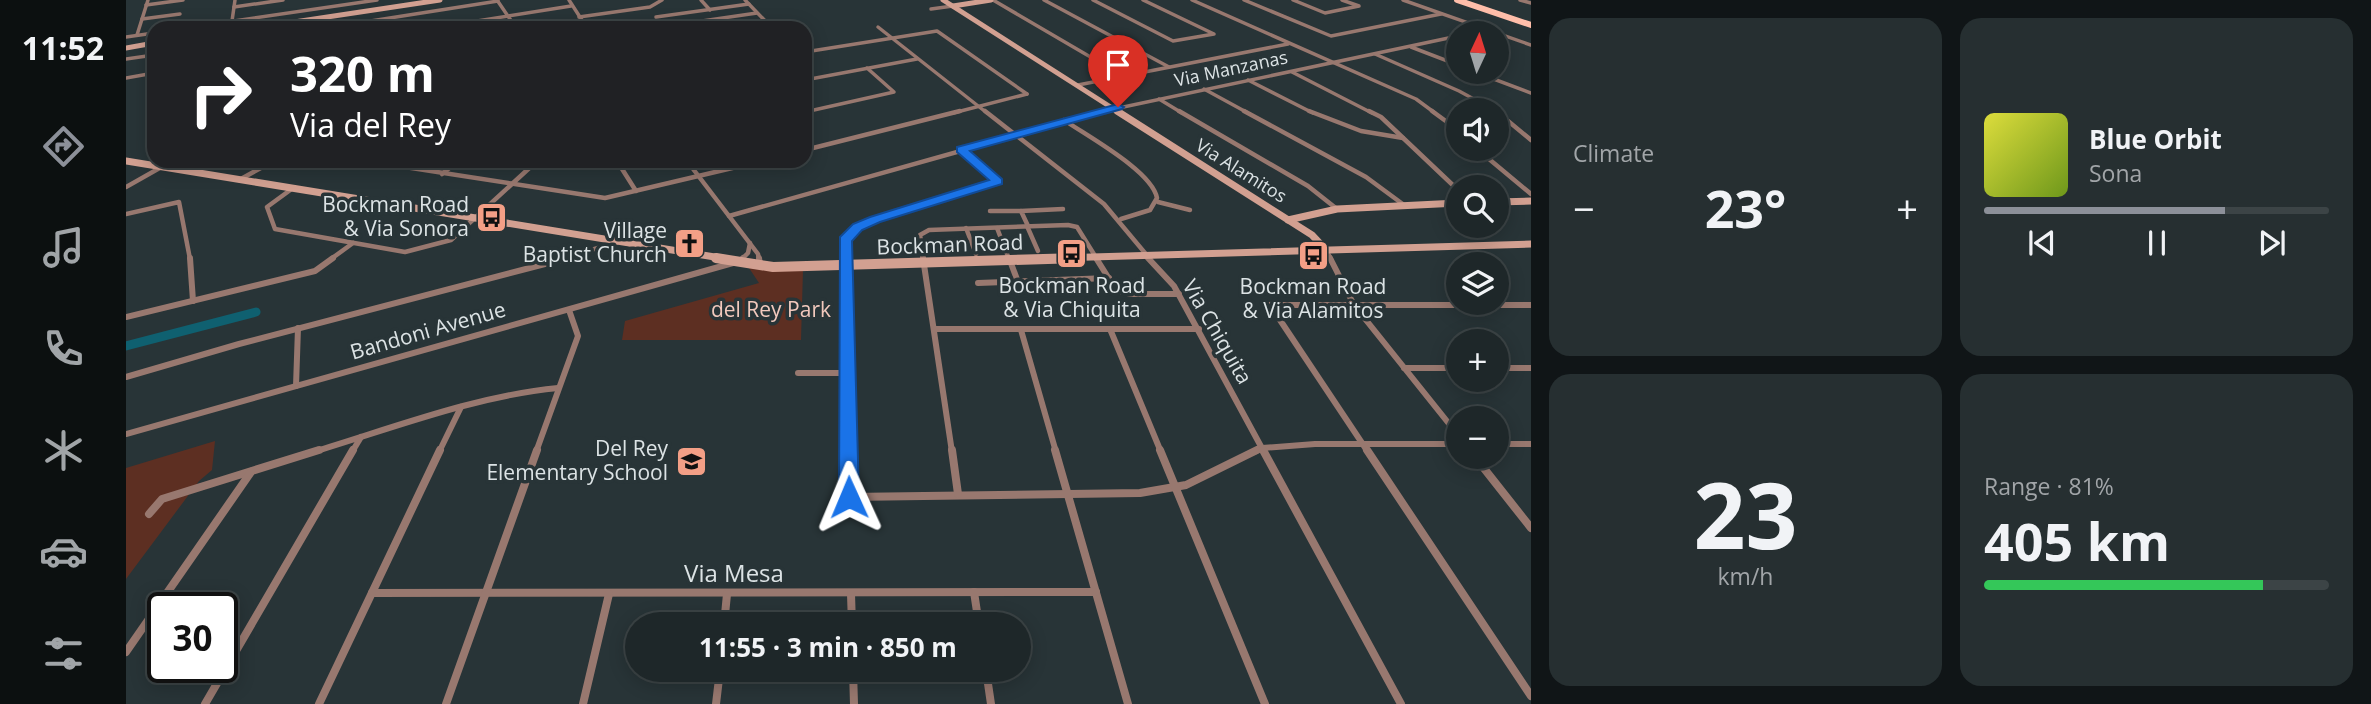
<!DOCTYPE html>
<meta charset="utf-8">
<style>
body{margin:0;font-family:"Open Sans",sans-serif;background:#262f31;color:#f1f3f6;height:100vh;display:flex;flex-direction:column;font-size:26px;white-space:nowrap}
*{box-sizing:border-box;margin:0}
p{font-size:23px;color:#a1a5a8}
.icon{flex:none;width:38px;height:38px;fill:none;stroke:currentColor;stroke-width:2;stroke-linecap:round;stroke-linejoin:round}
.map{position:relative;flex:1;overflow:hidden}
.side{display:flex;flex-direction:column;gap:18px;padding:18px;background:#101517;width:840px}
.side>*{flex:none}
.hud{position:absolute;left:21px;top:21px;width:665px;height:147px;border-radius:21px;box-shadow:0 4px 18px #0003,0 0 0 2px #3c4446;background:#202124;color:#fff;overflow:hidden}
.needle{width:46px;rotate:4deg}
.tools{position:absolute;left:1320px;top:21px;display:grid;gap:14px}
.tools a{display:grid;place-items:center;width:63px;height:63px;border-radius:50%;background:#1e2729;box-shadow:0 4px 18px #0003,0 0 0 2px #3c4446;font-size:35px}
.speed{position:absolute;left:21px;top:592px;display:flex;gap:14px;font-size:35px;font-weight:700;text-align:center}
.speed>*{display:grid;place-content:center;width:91px;height:91px;border-radius:50%;background:#1e2729;box-shadow:0 4px 18px #0003,0 0 0 2px #3c4446;line-height:1}
.speed .limit{border:4px solid #111;border-radius:10px;background:#fff;color:#111}
.pin{position:absolute;display:grid;place-items:center;width:60px;height:60px;color:#fff;margin:-72px -30px;border-radius:50% 50% 50% 0;rotate:-45deg;box-shadow:0 0 7px #0007}
.pin .icon{rotate:45deg}
.me{position:absolute;width:77px;margin:-38px;rotate:359deg;stroke-linejoin:round;filter:drop-shadow(0 0 5px #0008)}
.turn{display:flex;align-items:center;gap:24px;height:147px;padding:0 28px;font-size:32px}
.turn .icon{width:91px;height:91px;stroke-width:2.5}
.turn b{display:block;font-size:49px;line-height:60px}
.big{font-size:52px;font-weight:700;line-height:1.1}
.side .card{flex:1;display:flex;flex-direction:column;justify-content:center;gap:10px;min-width:0;padding:0 24px;border-radius:21px;background:#262f31}
.side .dial{align-items:center;gap:0}
.dial b{font-size:91px;line-height:1}
.song{display:flex;align-items:center;gap:21px}
.cover{width:84px;height:84px;border-radius:10px;background:linear-gradient(135deg,hsl(60 70% 55%),hsl(80 70% 35%))}
.played{height:7px;border-radius:4px;background:linear-gradient(90deg,#8c9099 70%,#3c4446 70%)}
.keys{display:flex;justify-content:space-around;direction:ltr}
.heat{display:flex;justify-content:space-between;align-items:center;font-size:38px;direction:ltr}
.charge{height:10px;border-radius:5px;background:linear-gradient(90deg,#34c759 81%,#3c4446 0)}
.side .tiles{flex:1;display:grid;gap:18px;grid-template-columns:repeat(2,1fr)}
.trip{position:absolute;left:499px;top:612px;width:406px;height:70px;border-radius:35px;background:#1e2729;box-shadow:0 4px 18px #0003,0 0 0 2px #3c4446;font-weight:700;line-height:70px;text-align:center}
main{display:flex;flex:1;min-height:0}
.tab-bar{display:flex;flex-direction:column;width:126px;justify-content:space-around;align-items:center;background:#0c1010;color:#a1a5a8}
.tab-bar .icon{width:49px;height:49px}
.tab-bar .active{color:#8c9099}
.tab-bar b{font-size:32px;color:#f1f3f6}
.map>svg:first-child{display:block}
.green{fill:#5d2f22}
.lines{fill:none;stroke-linecap:round;stroke-linejoin:round}
.canal{stroke:#0f6070;stroke-width:9}
.street-far3{stroke:#98786f;stroke-width:3.5}
.street-far2{stroke:#98786f;stroke-width:4.5}
.street-far1{stroke:#98786f;stroke-width:6}
.street{stroke:#98786f;stroke-width:8}
.secondary-far2{stroke:#d2a091;stroke-width:5}
.secondary-far1{stroke:#d2a091;stroke-width:7}
.secondary{stroke:#d2a091;stroke-width:10}
.primary{stroke:#ffbeaa;stroke-width:6}
.route{fill:#1a73e8;stroke:#114b97;stroke-width:2}
.labels{text-anchor:middle;stroke-width:7;stroke-linejoin:round;paint-order:stroke}
.far-street-label{font-size:18px;fill:#dce3e5;stroke:#283437}
.poi-label{font-size:21px;fill:#dce3e5;stroke:#283437;text-anchor:end}
.street-label{font-size:21px;fill:#dce3e5;stroke:#283437}
.park-label{font-size:21px;fill:#f2c9bd;stroke:#283437}
.near-street-label{font-size:24px;fill:#dce3e5;stroke:#283437}
</style>
<main>
<nav class="tab-bar">
<b>11:52</b>
<svg class="icon active" aria-label="directions" viewBox="0 0 24 24"><path d="M12 3l9 9-9 9-9-9zM9 14v-3h6M13 9l2 2-2 2"/></svg>
<svg class="icon" aria-label="music" viewBox="0 0 24 24"><path d="M9 18V5l10-2v13"/><circle cx="6" cy="18" r="3"/><circle cx="16" cy="16" r="3"/></svg>
<svg class="icon" aria-label="phone" viewBox="0 0 24 24"><path d="M5 4h4l2 5-3 2q2 4 5 5l2-3 5 2v4C11 20 4 13 5 4z"/></svg>
<svg class="icon" aria-label="climate" viewBox="0 0 24 24"><path d="M12 3v18M4 7l16 10M4 17L20 7"/></svg>
<svg class="icon" aria-label="car" viewBox="0 0 24 24"><path d="M5 17H2v-5l4-1 3-4h7l3 4 3 1v5h-3M9 17h6M6 11h13"/><circle cx="7" cy="17" r="2"/><circle cx="17" cy="17" r="2"/></svg>
<svg class="icon" aria-label="filters" viewBox="0 0 24 24"><path d="M4 7h16M4 17h16"/><circle cx="9" cy="7" r="2"/><circle cx="15" cy="17" r="2"/></svg>
</nav>
<div class="map">
<svg width="1405" height="704" viewBox="0 0 1405 704">
<rect width="100%" height="100%" fill="#283437"/>
<!-- green -->
<g class="green">
<path d="M623,268L677,270L675,340H496L499,321L633,283Z"/>
<path d="M89,441L86,470L73,481L0,579V468Z"/>
</g>
<g class="lines">
<!-- canal -->
<path class="canal" d="M0,346L130,312"/>
<!-- street-far3 -->
<g class="street-far3">
<path d="M371,0L388,25"/>
<path d="M443,0L461,28"/>
<path d="M575,0L584,10"/>
<path d="M619,0L646,28"/>
<path d="M867,0L997,76"/>
<path d="M918,0L1043,67"/>
<path d="M967,0L1047,41L1088,34L1017,0"/>
<path d="M1066,0L1290,99L1309,113"/>
<path d="M1118,0L1205,36L1315,14"/>
<path d="M1167,0L1199,13L1233,6L1216,0"/>
<path d="M1277,0L1405,45"/>
<path d="M1394,0L1405,3"/>
<path d="M20,5L57,0"/>
<path d="M108,7L157,0"/>
<path d="M805,9L827,6"/>
<path d="M453,17L524,7L536,0"/>
<path d="M530,17L623,4"/>
<path d="M16,19L54,14"/>
<path d="M752,27L861,113"/>
<path d="M60,28L251,0"/>
<path d="M105,28L109,0"/>
<path d="M200,28L372,1"/>
<path d="M307,28L445,6"/>
<path d="M528,28L631,13"/>
<path d="M1343,33L1358,30"/>
<path d="M11,35L22,0"/>
<path d="M0,37L28,33"/>
<path d="M1285,47L1332,65"/>
<path d="M679,52L811,31L901,94"/>
<path d="M1249,54L1333,91L1368,110"/>
<path d="M0,59L28,55"/>
<path d="M1166,72L1246,113"/>
<path d="M1349,72L1405,93"/>
<path d="M0,78L28,73"/>
<path d="M679,80L791,59"/>
<path d="M1122,80L1187,113"/>
<path d="M952,85L1162,44"/>
<path d="M1078,89L1122,113"/>
<path d="M1033,99L1056,113"/>
<path d="M679,112L768,92L741,68"/>
<path d="M827,113L901,94"/>
<path d="M969,113L1332,36"/>
</g>
<!-- street-far2 -->
<g class="street-far2">
<path d="M859,111L978,204L1024,259"/>
<path d="M1053,111L1182,186L1211,209"/>
<path d="M1118,111L1240,177L1278,205"/>
<path d="M1183,111L1235,131L1277,138"/>
<path d="M1243,111L1255,117L1332,190"/>
<path d="M1306,111L1332,130"/>
<path d="M1370,111L1405,140"/>
<path d="M679,112L684,111"/>
<path d="M938,120C961,136 1026,171 1031,198L1024,210L995,219"/>
<path d="M1351,149L1405,194"/>
<path d="M679,150L834,111"/>
<path d="M240,161L479,198L636,161"/>
<path d="M491,161L510,191"/>
<path d="M561,161L632,254L633,259"/>
<path d="M316,174L332,161"/>
<path d="M113,180L144,163L154,161"/>
<path d="M0,187L46,161"/>
<path d="M167,188L141,207L149,229L279,252L325,240L411,161"/>
<path d="M1032,202L1064,210"/>
<path d="M864,211H895"/>
<path d="M0,214L53,202L64,259"/>
<path d="M603,216L977,111"/>
<path d="M901,226L912,251"/>
<path d="M902,226L895,211L937,209"/>
<path d="M840,228L850,254"/>
<path d="M871,228L883,259"/>
<path d="M1200,250L1205,259"/>
<path d="M205,259L227,243"/>
<path d="M435,259L492,242"/>
<path d="M616,259L622,253L624,243"/>
<path d="M719,259V240L732,227L749,219L872,181L835,150"/>
<path d="M798,259L794,235L803,230L942,225L951,227L971,259"/>
</g>
<!-- street-far1 -->
<g class="street-far1">
<path d="M64,258L67,301"/>
<path d="M633,258L634,265"/>
<path d="M719,258L722,452"/>
<path d="M797,258L826,452"/>
<path d="M883,258L892,282"/>
<path d="M970,258L990,290L1005,294H1053"/>
<path d="M1022,258L1048,286L1138,452"/>
<path d="M1204,258L1228,305L1332,435"/>
<path d="M852,283L983,278"/>
<path d="M1144,305L1242,452"/>
<path d="M1144,305H1405"/>
<path d="M0,317L189,271L207,258"/>
<path d="M808,329H1073"/>
<path d="M984,329L1035,452"/>
<path d="M895,330L930,452"/>
<path d="M1278,368H1332"/>
<path d="M1370,368H1405"/>
<path d="M672,373H720"/>
<path d="M0,377L113,344L442,258"/>
<path d="M170,386L172,328"/>
<path d="M0,434L614,261L617,258"/>
<path d="M1370,444H1405"/>
<path d="M187,452C267,428 349,396 432,388"/>
<path d="M226,452L235,437"/>
<path d="M313,452L335,407"/>
<path d="M410,452L452,336L443,310"/>
<path d="M1128,452L1136,448L1189,444H1332"/>
</g>
<!-- street -->
<g class="street">
<path d="M722,450L723,497L1014,493L1060,485L1131,450"/>
<path d="M826,450L832,494"/>
<path d="M929,450L1002,704"/>
<path d="M1034,450L1139,704"/>
<path d="M1137,450L1275,704"/>
<path d="M1241,450L1405,696"/>
<path d="M1349,457L1405,528"/>
<path d="M23,514L36,499L193,450"/>
<path d="M848,592L853,625"/>
<path d="M246,593L970,592"/>
<path d="M725,594L726,625"/>
<path d="M598,625L601,594"/>
<path d="M0,652L125,472"/>
<path d="M727,670L728,704"/>
<path d="M860,670L865,704"/>
<path d="M79,704L227,450"/>
<path d="M193,704L314,450"/>
<path d="M320,704L411,450"/>
<path d="M457,704L483,594"/>
<path d="M590,704L594,670"/>
</g>
<!-- secondary-far2 -->
<g class="secondary-far2">
<path d="M817,0L994,113"/>
<path d="M827,6L865,0"/>
<path d="M128,28L314,0"/>
<path d="M0,48L28,43"/>
</g>
<!-- secondary-far1 -->
<g class="secondary-far1">
<path d="M991,111L1186,235L1200,250"/>
<path d="M0,161L601,259"/>
<path d="M1370,202L1405,201"/>
<path d="M1162,220L1211,209L1332,203"/>
<path d="M897,259L1405,244"/>
</g>
<!-- secondary -->
<path class="secondary" d="M590,258L647,267L954,258"/>
<!-- primary -->
<path class="primary" d="M1331,0L1405,25"/>
</g>
<!-- route -->
<path class="route" d="M992,104L998,107L996,109L844,151L876,179V184L754,222L736,230L726,241L733,497L730,502L723,505L716,502L713,497L714,237L727,224L744,217L863,180L831,152V147Z"/>
<!-- icons -->
<defs>
<symbol id="bus-square" viewBox="-11 -11 22 22"><rect x="-9" y="-9" width="18" height="18" rx="4" fill="#f39f86" stroke="#283437"/><path d="M-5-6H5V4H4V6H2V4H-2V6H-4V4H-5ZM-3.5-4V0h7V-4ZM-3.5 1.2v1.5H-2V1.2ZM2 1.2v1.5H3.5V1.2Z" fill="#111"/></symbol>
<symbol id="church-square" viewBox="-11 -11 22 22"><rect x="-9" y="-9" width="18" height="18" rx="4" fill="#f39f86" stroke="#283437"/><path d="M-1.2-6h2.4v3.5h3.3v2.4h-3.3V6h-2.4V-.1h-3.3v-2.4h3.3Z" fill="#111"/></symbol>
<symbol id="school-square" viewBox="-11 -11 22 22"><rect x="-9" y="-9" width="18" height="18" rx="4" fill="#f39f86" stroke="#283437"/><path d="M0-5L7-2L0 1L-7-2ZM-4 1L0 2.5L4 1V4Q0 6-4 4Z" fill="#111"/></symbol>
</defs>
<g fill-rule="evenodd">
<use href="#bus-square" x="348" y="200" width="35" height="35"/>
<use href="#church-square" x="546" y="226" width="35" height="35"/>
<use href="#bus-square" x="928" y="236" width="35" height="35"/>
<use href="#bus-square" x="1170" y="238" width="35" height="35"/>
<use href="#school-square" x="548" y="444" width="35" height="35"/>
</g>
<g class="labels">
<!-- far-street labels -->
<g class="far-street-label">
<text transform="translate(1105 69) rotate(-12)" y="6">Via Manzanas</text>
<text transform="translate(1115 171) rotate(32)" y="6">Via Alamitos</text>
</g>
<!-- poi labels -->
<g class="poi-label">
<text x="343" y="212">Bockman Road<tspan x="343" dy="24">&amp; Via Sonora</tspan></text>
<text x="541" y="238">Village<tspan x="541" dy="24">Baptist Church</tspan></text>
<text x="946" y="293" text-anchor="middle">Bockman Road<tspan x="946" dy="24">&amp; Via Chiquita</tspan></text>
<text x="1187" y="294" text-anchor="middle">Bockman Road<tspan x="1187" dy="24">&amp; Via Alamitos</tspan></text>
<text x="542" y="456">Del Rey<tspan x="542" dy="24">Elementary School</tspan></text>
</g>
<!-- street labels -->
<g class="street-label">
<text transform="translate(824 245) rotate(-2)" y="7">Bockman Road</text>
<text transform="translate(302 331) rotate(-16)" y="7">Bandoni Avenue</text>
<text transform="translate(1091 332) rotate(60)" y="7">Via Chiquita</text>
</g>
<!-- park labels -->
<g class="park-label">
<text x="645" y="317">del Rey Park</text>
</g>
<!-- near-street labels -->
<g class="near-street-label">
<text x="608" y="582">Via Mesa</text>
</g>
</g>
</svg>
<div class="tools">
<a><svg class="needle" viewBox="-14 -14 28 28"><path d="M0-13l5 13h-10z" fill="#e53935"/><path d="M0 13l5-13h-10z" fill="#a1a5a8"/></svg></a>
<a><svg class="icon" aria-label="sound" viewBox="0 0 24 24"><path d="M4 9h4l5-4v14l-5-4H4zM17 9q2 3 0 6"/></svg></a>
<a><svg class="icon" aria-label="search" viewBox="0 0 24 24"><circle cx="10" cy="10" r="6"/><path d="M15 15l6 6"/></svg></a>
<a><svg class="icon" aria-label="layers" viewBox="0 0 24 24"><path d="M12 4l9 5-9 5-9-5zM3 14l9 5 9-5"/></svg></a>
<a>+</a>
<a>−</a>
</div>
<div class="speed"><div class="limit">30</div></div>
<div class="pin" style="left:992px;top:107px;background:#d93025"><svg class="icon" aria-label="arrive" viewBox="0 0 24 24"><path d="M6 21V4h12l-3 4 3 4H6"/></svg></div>
<svg class="me" style="left:723px;top:497px" viewBox="-20 -20 40 40"><path d="M0-17L14 15 0 8-14 15z" fill="#1a73e8" stroke="#fff" stroke-width="4"/></svg>
<div class="trip">11:55 · 3 min · 850 m</div>
<div class="hud">
<div class="turn"><svg class="icon" aria-label="right" viewBox="0 0 24 24"><path d="M7 20v-9h11M14 6l5 5-5 5"/></svg><div><b>320 m</b>Via del Rey</div></div>
</div>
</div>
<section class="side">
<div class="tiles">
<div class="card"><p>Climate</p>
<div class="heat"><a>−</a><b class="big">23°</b><a>+</a></div>
</div>
<div class="card">
<div class="song"><i class="cover"></i><div><b>Blue Orbit</b><p>Sona</p></div></div>
<div class="played"></div>
<div class="keys"><svg class="icon" aria-label="previous" viewBox="0 0 24 24"><path d="M18 5L8 12l10 7zM5 5v14"/></svg><svg class="icon" aria-label="pause" viewBox="0 0 24 24"><path d="M8 5v14M16 5v14"/></svg><svg class="icon" aria-label="next" viewBox="0 0 24 24"><path d="M6 5l10 7-10 7zM19 5v14"/></svg></div>
</div>
<div class="card dial"><b>23</b><p>km/h</p></div>
<div class="card"><p>Range · 81%</p><b class="big">405 km</b><div class="charge"></div></div>
</div>
</section>
</main>
